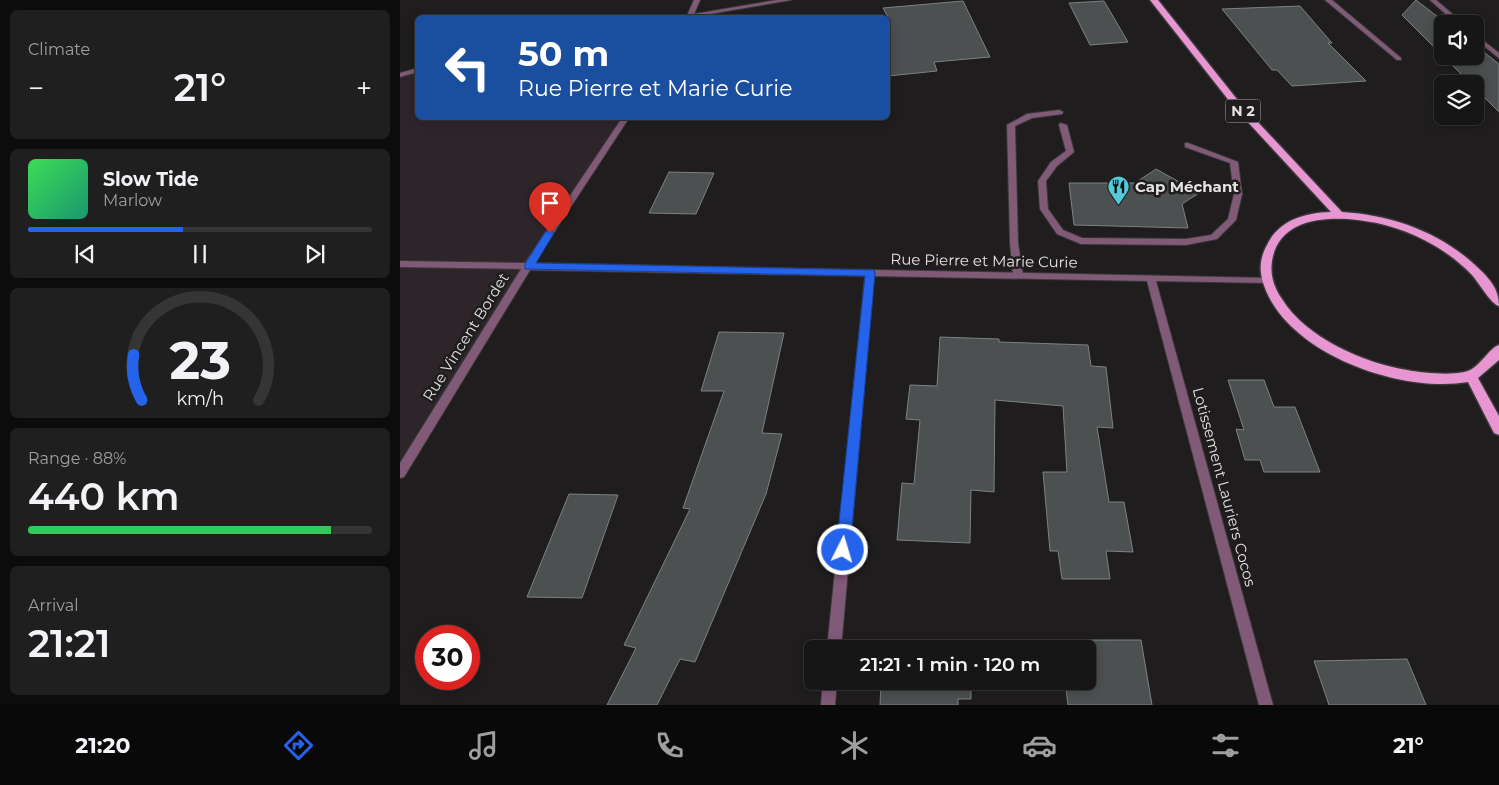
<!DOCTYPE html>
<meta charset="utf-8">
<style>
body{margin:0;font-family:Montserrat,sans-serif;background:#201f1f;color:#f1f3f6;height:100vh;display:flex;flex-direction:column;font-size:19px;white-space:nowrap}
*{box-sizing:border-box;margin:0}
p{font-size:16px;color:#9e9fa1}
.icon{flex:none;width:28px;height:28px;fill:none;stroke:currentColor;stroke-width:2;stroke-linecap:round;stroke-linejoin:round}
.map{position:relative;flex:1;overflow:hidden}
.drawer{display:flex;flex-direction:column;gap:10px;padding:10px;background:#0d0c0c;width:400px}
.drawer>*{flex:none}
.banner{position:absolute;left:15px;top:15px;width:475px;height:105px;border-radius:8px;box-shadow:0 2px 12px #0003,0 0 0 1px #363535;background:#1a4fa0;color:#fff;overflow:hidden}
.tools{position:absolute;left:1034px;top:15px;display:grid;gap:10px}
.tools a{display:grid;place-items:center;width:50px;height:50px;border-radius:8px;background:#171616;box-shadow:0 2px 12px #0003,0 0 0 1px #363535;font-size:25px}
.speed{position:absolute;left:15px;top:625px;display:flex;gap:10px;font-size:25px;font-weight:700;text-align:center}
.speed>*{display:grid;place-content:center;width:65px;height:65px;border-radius:50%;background:#171616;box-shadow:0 2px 12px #0003,0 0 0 1px #363535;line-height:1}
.speed .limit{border:8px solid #d22;background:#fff;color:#111}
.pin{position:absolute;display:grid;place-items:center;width:42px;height:42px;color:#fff;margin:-51px -21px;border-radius:50% 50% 50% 0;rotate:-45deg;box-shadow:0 0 5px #0007}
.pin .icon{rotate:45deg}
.me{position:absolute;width:55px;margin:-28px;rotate:5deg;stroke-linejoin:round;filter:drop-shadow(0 0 4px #0008)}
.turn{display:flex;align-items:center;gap:18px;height:105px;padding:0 20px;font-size:22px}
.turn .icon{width:65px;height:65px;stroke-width:2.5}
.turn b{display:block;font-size:35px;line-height:42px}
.big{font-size:38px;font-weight:600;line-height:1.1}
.drawer .widget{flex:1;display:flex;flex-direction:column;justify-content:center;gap:8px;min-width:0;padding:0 18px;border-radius:8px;background:#201f1f}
.drawer .dial{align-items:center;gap:0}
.dial svg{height:130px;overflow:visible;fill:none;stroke:#363535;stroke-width:7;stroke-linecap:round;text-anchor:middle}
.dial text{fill:#f1f3f6;stroke:none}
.song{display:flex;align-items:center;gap:15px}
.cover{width:60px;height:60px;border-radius:8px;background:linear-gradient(135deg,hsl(130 70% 55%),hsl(160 70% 35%))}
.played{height:5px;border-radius:2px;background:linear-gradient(90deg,#2563eb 45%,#363535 45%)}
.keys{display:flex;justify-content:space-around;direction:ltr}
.heat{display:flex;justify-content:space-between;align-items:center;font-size:28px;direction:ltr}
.charge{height:8px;border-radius:4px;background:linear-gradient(90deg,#34c759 88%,#363535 0)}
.trip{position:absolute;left:404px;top:640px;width:292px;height:50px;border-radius:8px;background:#171616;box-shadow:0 2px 12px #0003,0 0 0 1px #363535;font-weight:600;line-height:50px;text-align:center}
.tabs{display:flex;height:80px;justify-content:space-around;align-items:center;background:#090909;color:#9e9fa1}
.tabs .icon{width:35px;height:35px}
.tabs .current{color:#2563eb}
.tabs b{font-size:22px;color:#f1f3f6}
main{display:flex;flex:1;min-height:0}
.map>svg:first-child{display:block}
.built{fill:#2d252a}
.building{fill:#4c5051;stroke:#7c8182}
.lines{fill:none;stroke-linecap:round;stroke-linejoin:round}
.lane-casing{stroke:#3b393a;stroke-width:2}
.street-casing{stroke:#3b393a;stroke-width:2}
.primary-casing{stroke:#3b393a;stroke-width:3}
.lane{fill:#815a77;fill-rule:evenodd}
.street{fill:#815a77;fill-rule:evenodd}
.primary{fill:#e796d2;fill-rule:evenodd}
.route{fill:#2563eb;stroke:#184099}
.labels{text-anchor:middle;stroke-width:5;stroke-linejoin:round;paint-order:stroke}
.shield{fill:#1f1d1e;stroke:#a9a7a8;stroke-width:1}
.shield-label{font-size:14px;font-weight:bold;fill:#e4e2e3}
.poi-label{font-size:15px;font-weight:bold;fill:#e4e2e3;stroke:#1f1d1e;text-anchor:start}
.street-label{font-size:15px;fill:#e4e2e3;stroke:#1f1d1e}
</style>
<main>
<section class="drawer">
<div class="widget"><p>Climate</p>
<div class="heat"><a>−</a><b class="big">21°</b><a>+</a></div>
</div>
<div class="widget">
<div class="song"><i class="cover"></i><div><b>Slow Tide</b><p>Marlow</p></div></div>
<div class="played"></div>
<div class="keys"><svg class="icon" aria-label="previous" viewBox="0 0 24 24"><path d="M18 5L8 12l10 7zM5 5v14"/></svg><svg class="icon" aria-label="pause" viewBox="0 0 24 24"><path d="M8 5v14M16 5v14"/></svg><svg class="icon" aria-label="next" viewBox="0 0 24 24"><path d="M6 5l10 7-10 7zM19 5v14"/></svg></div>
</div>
<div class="widget dial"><svg viewBox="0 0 100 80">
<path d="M14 69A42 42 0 1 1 86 69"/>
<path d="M14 69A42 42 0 0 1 9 41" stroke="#2563eb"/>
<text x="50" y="56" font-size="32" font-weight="700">23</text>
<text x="50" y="72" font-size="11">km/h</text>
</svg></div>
<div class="widget"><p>Range · 88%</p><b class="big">440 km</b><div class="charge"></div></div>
<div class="widget"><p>Arrival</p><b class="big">21:21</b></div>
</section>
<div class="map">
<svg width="1099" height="705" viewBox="0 0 1099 705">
<rect width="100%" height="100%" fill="#1f1d1e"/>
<!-- built -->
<path class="built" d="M17,69L18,118H227L0,480V72Z"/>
<!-- building -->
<g class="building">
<path d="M1016,0L1047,24H1042V55L1002,15Z"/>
<path d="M563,1L590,57L534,62L537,71L488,76V17L483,8Z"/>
<path d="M704,1L728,42L690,45L669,3Z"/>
<path d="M900,6L932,43H928L966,81L892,86L877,70H872L822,9Z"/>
<path d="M1075,45L1099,64V112L1075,88V84H1071L1043,56H1075Z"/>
<path d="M756,169L799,193L782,204L788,228L674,225L669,183H735Z"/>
<path d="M269,172L314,173L296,214L249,213Z"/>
<path d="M319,332L384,333L362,433L382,434L366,494L295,662L280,659L257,705H207L236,648L224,645L290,509L283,508L324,391H301Z"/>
<path d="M540,337L599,339V342L688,345L691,366L706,367L713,428L697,427L709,502H724L733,552L706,551L710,579H662L658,551H650L643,472H667L663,406L595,400L594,492L571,490L570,543L497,540L502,483L514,484L520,420L506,419L510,385L537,386Z"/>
<path d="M828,380H864L874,407H895L920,472H864L860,460H845L836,429L844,430Z"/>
<path d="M169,494L218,495L182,598L127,597Z"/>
<path d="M661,640H741L752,705H668L665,681H688V649H662Z"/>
<rect x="483" y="642" width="87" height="7"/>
<path d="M1007,659L1026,705H929L914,661Z"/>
<path d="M481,681H571V699H558V705H480Z"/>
</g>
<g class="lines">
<defs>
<g id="lane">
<path d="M925,0H932L1001,58V60H997Z"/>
<path d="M1030,0H1036L1064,24H1057Z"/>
<path d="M290,14L293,16L292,17L279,18Z"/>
<path d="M1075,34L1099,53V58L1075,39Z"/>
<path d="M18,68V72L0,77V73Z"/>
<path d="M659,110L663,112L662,114L632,118L615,126L618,243L623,275L618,278L613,275L610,243L607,125L627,114Z"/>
<path d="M660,123L667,125L674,152L657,166L646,181L648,209L663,230L682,238L786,239L811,235L828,219L834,194L830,163L785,147V143H788L838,162L842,194L836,220L817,239L786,245L681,244L657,234L640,209L638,181L651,162L666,151L659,125Z"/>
</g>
<g id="street">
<path d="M294,0H300L294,14L377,0H391L286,18Z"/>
<path d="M222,118H229L134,263L870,278L872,280L870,282L867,283L756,281L873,705H859L747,281L474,276L441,649H427L465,276L130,270L4,477L0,478V463L121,269L0,267V261L125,263Z"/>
<path d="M423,681H437L435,705H421Z"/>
</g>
<path id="primary" d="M750,0H758L840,103L942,212C992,215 1039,232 1075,265C1089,278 1099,288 1099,306C1091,304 1079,283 1072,275C1047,249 1013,231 977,223C942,216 884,212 873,256C869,272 873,286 882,299C906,338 964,363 1007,370C1022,373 1053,376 1068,371C1081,366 1089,348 1099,345V360L1078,378L1099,416V435L1094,433L1068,382C1003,393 898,357 868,295C860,278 857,263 867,245C879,220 904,213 931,212L834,107Z"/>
</defs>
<!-- lane casing -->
<use href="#lane" class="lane-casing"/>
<!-- street casing -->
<use href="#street" class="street-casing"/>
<!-- primary casing -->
<use href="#primary" class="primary-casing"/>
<!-- lane -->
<use href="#lane" class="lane"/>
<!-- street -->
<use href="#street" class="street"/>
<!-- primary -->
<use href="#primary" class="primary"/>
</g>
<!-- route -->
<path class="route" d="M150,230L154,233L136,263L474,270L475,273L450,550L448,555L443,557L438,555L436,550L465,276L125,269V264L146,231Z"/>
<!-- icons -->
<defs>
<symbol id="restaurant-pin" viewBox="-11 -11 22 30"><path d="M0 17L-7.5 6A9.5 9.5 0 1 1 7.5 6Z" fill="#52cbd8" stroke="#1f1d1e"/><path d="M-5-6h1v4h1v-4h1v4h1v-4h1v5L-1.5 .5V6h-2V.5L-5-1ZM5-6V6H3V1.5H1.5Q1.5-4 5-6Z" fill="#111"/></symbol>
</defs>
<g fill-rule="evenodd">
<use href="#restaurant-pin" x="706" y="174" width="25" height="34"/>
</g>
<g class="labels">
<!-- shield labels -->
<rect class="shield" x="825.5" y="99.5" width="35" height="23" rx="4"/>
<g class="shield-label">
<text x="843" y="116">N 2</text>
</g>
<!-- poi labels -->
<g class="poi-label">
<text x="735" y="192">Cap Méchant</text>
</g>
<!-- street labels -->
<g class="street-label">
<text transform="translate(584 261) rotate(1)" y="5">Rue Pierre et Marie Curie</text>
<text transform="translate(66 337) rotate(-58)" y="5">Rue Vincent Bordet</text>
<text transform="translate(824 487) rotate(75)" y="5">Lotissement Lauriers Cocos</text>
</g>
</g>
</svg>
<div class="tools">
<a><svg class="icon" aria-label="sound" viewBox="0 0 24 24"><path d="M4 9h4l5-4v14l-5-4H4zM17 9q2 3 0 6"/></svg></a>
<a><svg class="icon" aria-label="layers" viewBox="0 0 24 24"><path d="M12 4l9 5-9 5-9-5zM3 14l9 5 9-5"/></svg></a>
</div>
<div class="speed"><div class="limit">30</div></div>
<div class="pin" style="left:150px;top:233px;background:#d93025"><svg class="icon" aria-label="arrive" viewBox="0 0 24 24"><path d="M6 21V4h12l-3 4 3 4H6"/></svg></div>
<svg class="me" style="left:443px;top:550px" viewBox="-20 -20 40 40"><circle r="17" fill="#2563eb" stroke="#fff" stroke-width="3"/><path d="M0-11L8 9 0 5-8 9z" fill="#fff"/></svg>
<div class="trip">21:21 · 1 min · 120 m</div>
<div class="banner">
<div class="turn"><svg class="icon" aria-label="left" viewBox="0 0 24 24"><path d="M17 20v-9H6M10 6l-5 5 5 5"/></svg><div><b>50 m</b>Rue Pierre et Marie Curie</div></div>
</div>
</div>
</main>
<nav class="tabs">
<b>21:20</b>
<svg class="icon current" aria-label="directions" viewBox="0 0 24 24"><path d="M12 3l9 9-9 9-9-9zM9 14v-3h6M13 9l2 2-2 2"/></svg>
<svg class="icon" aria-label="music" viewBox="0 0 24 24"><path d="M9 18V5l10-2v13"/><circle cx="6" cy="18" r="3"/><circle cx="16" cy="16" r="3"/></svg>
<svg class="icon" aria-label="phone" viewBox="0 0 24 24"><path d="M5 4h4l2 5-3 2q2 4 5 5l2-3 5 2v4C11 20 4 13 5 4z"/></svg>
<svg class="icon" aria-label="climate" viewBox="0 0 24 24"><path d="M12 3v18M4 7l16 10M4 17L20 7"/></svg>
<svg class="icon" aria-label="car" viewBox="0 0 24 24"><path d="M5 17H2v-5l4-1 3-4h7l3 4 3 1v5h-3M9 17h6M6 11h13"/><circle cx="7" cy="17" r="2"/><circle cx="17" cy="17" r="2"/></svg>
<svg class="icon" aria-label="filters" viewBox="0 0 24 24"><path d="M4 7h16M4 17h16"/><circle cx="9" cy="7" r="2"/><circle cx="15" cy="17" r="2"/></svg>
<b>21°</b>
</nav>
